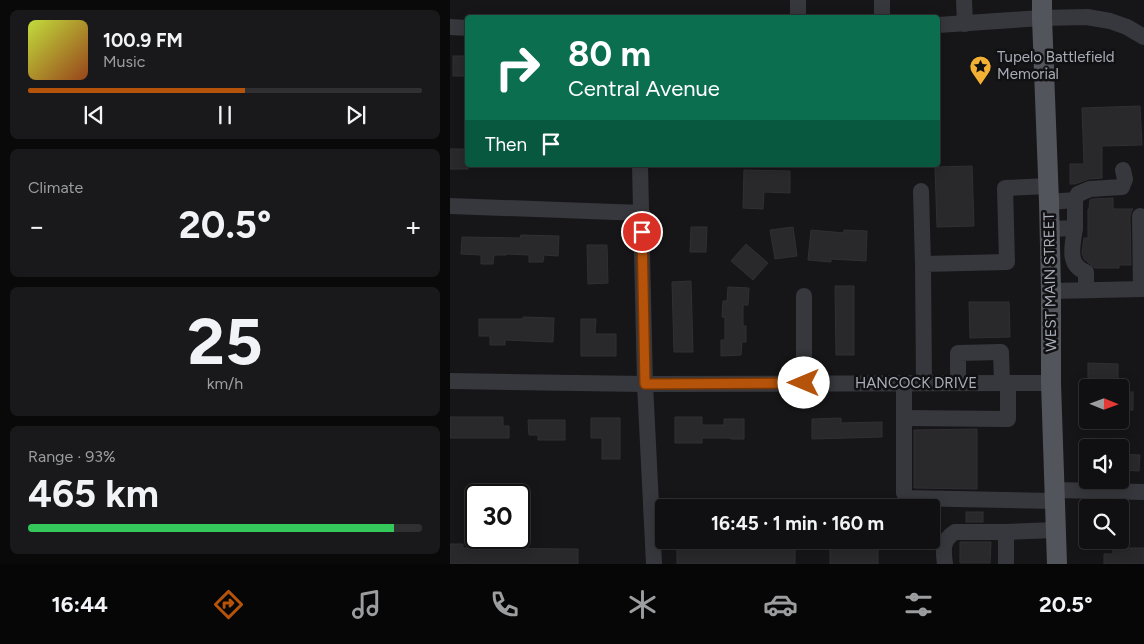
<!DOCTYPE html>
<meta charset="utf-8">
<style>
body{margin:0;font-family:Figtree,sans-serif;background:#19191b;color:#f1f3f6;height:100vh;display:flex;flex-direction:column;font-size:19px;white-space:nowrap}
*{box-sizing:border-box;margin:0}
p{font-size:16px;color:#9c9d9f}
.icon{flex:none;width:28px;height:28px;fill:none;stroke:currentColor;stroke-width:2;stroke-linecap:round;stroke-linejoin:round}
.map{position:relative;flex:1;overflow:hidden}
.side{display:flex;flex-direction:column;gap:10px;padding:10px;background:#09090a;width:450px}
.side>*{flex:none}
.guide{position:absolute;left:15px;top:15px;width:475px;height:152px;border-radius:5px;box-shadow:0 2px 12px #0003,0 0 0 1px #303032;background:#0b6e4f;color:#fff;overflow:hidden}
.needle{width:32px;rotate:91deg}
.controls{position:absolute;left:629px;top:379px;display:grid;gap:10px}
.controls a{display:grid;place-items:center;width:50px;height:50px;border-radius:5px;background:#101012;box-shadow:0 2px 12px #0003,0 0 0 1px #303032;font-size:25px}
.speed{position:absolute;left:15px;top:484px;display:flex;gap:10px;font-size:25px;font-weight:700;text-align:center}
.speed>*{display:grid;place-content:center;width:65px;height:65px;border-radius:50%;background:#101012;box-shadow:0 2px 12px #0003,0 0 0 1px #303032;line-height:1}
.speed .limit{border:2px solid #111;border-radius:8px;background:#fff;color:#111}
.pin{position:absolute;display:grid;place-items:center;width:42px;height:42px;color:#fff;margin:-21px;border:2px solid #fff;border-radius:50%;box-shadow:0 1px 5px #0007}
.me{position:absolute;width:55px;margin:-28px;rotate:270deg;stroke-linejoin:round;filter:drop-shadow(0 0 4px #0008)}
.turn{display:flex;align-items:center;gap:18px;height:105px;padding:0 20px;font-size:22px}
.turn .icon{width:65px;height:65px;stroke-width:2.5}
.turn b{display:block;font-size:35px;line-height:42px}
.then{display:flex;align-items:center;height:48px;padding:0 20px;background:#0003;gap:10px;font-size:19px}
.big{font-size:38px;font-weight:700;line-height:1.1}
.side .tile{flex:1;display:flex;flex-direction:column;justify-content:center;gap:8px;min-width:0;padding:0 18px;border-radius:8px;background:#19191b}
.side .dial{align-items:center;gap:0}
.dial b{font-size:65px;line-height:1}
.song{display:flex;align-items:center;gap:15px}
.cover{width:60px;height:60px;border-radius:8px;background:linear-gradient(135deg,hsl(70 70% 55%),hsl(20 70% 35%))}
.played{height:5px;border-radius:2px;background:linear-gradient(90deg,#b45309 55%,#303032 55%)}
.keys{display:flex;justify-content:space-around;direction:ltr}
.heat{display:flex;justify-content:space-between;align-items:center;font-size:28px;direction:ltr}
.charge{height:8px;border-radius:4px;background:linear-gradient(90deg,#34c759 93%,#303032 0)}
.trip{position:absolute;left:205px;top:499px;width:285px;height:50px;border-radius:5px;background:#101012;box-shadow:0 2px 12px #0003,0 0 0 1px #303032;font-weight:700;line-height:50px;text-align:center}
.dock{display:flex;height:80px;justify-content:space-around;align-items:center;background:#060607;color:#9c9d9f}
.dock .icon{width:35px;height:35px}
.dock .selected{color:#b45309}
.dock b{font-size:22px;color:#f1f3f6}
main{display:flex;flex:1;min-height:0}
.map>svg:first-child{display:block}
.building{fill:#29292c;stroke:#303034}
.lines{fill:none;stroke-linecap:round;stroke-linejoin:round}
.minor{stroke:#37383d;stroke-width:16}
.major{stroke:#53555c;stroke-width:20}
.route-casing{stroke:#753606;stroke-width:12}
.route{stroke:#b45309;stroke-width:9}
.labels{text-anchor:middle;stroke-width:5;stroke-linejoin:round;paint-order:stroke}
.poi-label{font-size:15px;fill:#a8adb8;stroke:#111113;text-anchor:start}
.street-label{font-size:15px;fill:#a8adb8;stroke:#111113}
</style>
<main>
<section class="side">
<div class="tile">
<div class="song"><i class="cover"></i><div><b>100.9 FM</b><p>Music</p></div></div>
<div class="played"></div>
<div class="keys"><svg class="icon" aria-label="previous" viewBox="0 0 24 24"><path d="M18 5L8 12l10 7zM5 5v14"/></svg><svg class="icon" aria-label="pause" viewBox="0 0 24 24"><path d="M8 5v14M16 5v14"/></svg><svg class="icon" aria-label="next" viewBox="0 0 24 24"><path d="M6 5l10 7-10 7zM19 5v14"/></svg></div>
</div>
<div class="tile"><p>Climate</p>
<div class="heat"><a>−</a><b class="big">20.5°</b><a>+</a></div>
</div>
<div class="tile dial"><b>25</b><p>km/h</p></div>
<div class="tile"><p>Range · 93%</p><b class="big">465 km</b><div class="charge"></div></div>
</section>
<div class="map">
<svg width="694" height="564" viewBox="0 0 694 564">
<rect width="100%" height="100%" fill="#161618"/>
<!-- building -->
<g class="building">
<rect x="3" y="56" width="15" height="20"/>
<path d="M690,106L692,145L652,146V178L639,179L625,184H620V164H634L632,108Z"/>
<rect x="0" y="149" width="18" height="20"/>
<path d="M522,166L524,226L487,227L485,167Z"/>
<path d="M294,170L340,171V193L314,192L313,209L293,208Z"/>
<path d="M663,198V209H683L681,212L680,216L681,265H669V268H645L634,259L632,253L634,238H638V209H639L640,200L642,199Z"/>
<path d="M241,227H257L256,252H240Z"/>
<path d="M343,227L347,256L325,259L320,230Z"/>
<path d="M361,230L394,233V230L417,231L416,261L381,259V262L358,260Z"/>
<path d="M71,235L109,236L108,256L94,255L93,262H79V255L56,254V255H44L43,264H31V255L11,254L12,237L70,238Z"/>
<path d="M296,244L318,263L303,280L281,261Z"/>
<path d="M137,245H157L158,283L138,284Z"/>
<path d="M241,281L243,352H224L222,282Z"/>
<path d="M385,286H404V355H386Z"/>
<path d="M278,287L299,288L298,305H293V326H296V342H292L291,355L271,356V340H275V317H272L273,301H277Z"/>
<path d="M519,302H559L560,337L520,338Z"/>
<path d="M73,317L104,318L103,342L55,340V345H40V336H29V319H73Z"/>
<path d="M131,319H146L145,334H166V356H131Z"/>
<path d="M638,363L668,364V385L638,384Z"/>
<rect x="670" y="392" width="13" height="18"/>
<path d="M0,417H53V426H59V438H0Z"/>
<path d="M225,417H252V425H274V419H294V439H281V438H252V443H225Z"/>
<path d="M141,418H170V459H152V438H141Z"/>
<path d="M391,418V423L432,422V437L362,439V419Z"/>
<path d="M78,420H115V440H88V435H79Z"/>
<path d="M527,429V489L464,488V430Z"/>
<path d="M670,454L690,455L689,471L670,470Z"/>
<rect x="516" y="512" width="17" height="10"/>
<path d="M510,542H541L540,563H510Z"/>
<path d="M0,544H13V548L128,549V564H0Z"/>
<rect x="380" y="545" width="48" height="19"/>
<path d="M227,546H283V549H345V564H227Z"/>
<path d="M663,548H694V564H654V554H663Z"/>
</g>
<g class="lines">
<!-- minor -->
<g class="minor">
<path d="M348,0V18"/>
<path d="M432,0V18"/>
<path d="M514,0L515,24"/>
<path d="M488,25L592,18L637,17L660,21L677,27L694,37"/>
<path d="M0,27L18,28"/>
<path d="M190,165L195,384L204,564"/>
<path d="M471,191L473,264"/>
<path d="M599,202L625,200L628,194L640,189L672,187L675,179L673,170"/>
<path d="M0,206L192,213"/>
<path d="M690,216L691,289"/>
<path d="M625,228C623,244 616,265 636,272V290"/>
<path d="M600,229L625,228V200"/>
<path d="M601,291L694,289"/>
<path d="M0,381L195,384L601,383"/>
<path d="M354,383V296"/>
<path d="M454,383V493L457,498L605,501"/>
<path d="M474,383L473,264L557,262L555,188L599,186"/>
<path d="M508,383V353L551,352L552,383"/>
<path d="M454,418L558,419V383"/>
<path d="M605,490L694,492"/>
<path d="M495,564C493,550 492,540 505,532H556"/>
<path d="M556,564V532L606,530"/>
</g>
<!-- major -->
<path class="major" d="M592,0V18L599,202L601,291V383L607,564"/>
</g>
<g class="lines">
<defs>
<path id="route" d="M192,232L195,384L354,383"/>
</defs>
<!-- route casing -->
<use href="#route" class="route-casing"/>
<!-- route -->
<use href="#route" class="route"/>
</g>
<!-- icons -->
<defs>
<symbol id="sight-pin" viewBox="-11 -11 22 30"><path d="M0 17L-7.5 6A9.5 9.5 0 1 1 7.5 6Z" fill="#f2b134" stroke="#111113"/><path d="M0-6L1.8-2.2L6-1.7L2.9 1.2L3.7 5.4L0 3.3L-3.7 5.4L-2.9 1.2L-6-1.7L-1.8-2.2Z" fill="#111"/></symbol>
</defs>
<g fill-rule="evenodd">
<use href="#sight-pin" x="518" y="54" width="25" height="34"/>
</g>
<g class="labels">
<!-- poi labels -->
<g class="poi-label">
<text x="547" y="62">Tupelo Battlefield<tspan x="547" dy="17">Memorial</tspan></text>
</g>
<!-- street labels -->
<g class="street-label">
<text transform="translate(600 282) rotate(-91)" y="5">WEST MAIN STREET</text>
<text x="466" y="388">HANCOCK DRIVE</text>
</g>
</g>
</svg>
<div class="controls">
<a><svg class="needle" viewBox="-14 -14 28 28"><path d="M0-13l5 13h-10z" fill="#e53935"/><path d="M0 13l5-13h-10z" fill="#9c9d9f"/></svg></a>
<a><svg class="icon" aria-label="sound" viewBox="0 0 24 24"><path d="M4 9h4l5-4v14l-5-4H4zM17 9q2 3 0 6"/></svg></a>
<a><svg class="icon" aria-label="search" viewBox="0 0 24 24"><circle cx="10" cy="10" r="6"/><path d="M15 15l6 6"/></svg></a>
</div>
<div class="speed"><div class="limit">30</div></div>
<div class="pin" style="left:192px;top:232px;background:#d93025"><svg class="icon" aria-label="arrive" viewBox="0 0 24 24"><path d="M6 21V4h12l-3 4 3 4H6"/></svg></div>
<svg class="me" style="left:354px;top:383px" viewBox="-20 -20 40 40"><circle r="19" fill="#fff"/><path d="M0-13L10 11 0 6-10 11z" fill="#b45309"/></svg>
<div class="trip">16:45 · 1 min · 160 m</div>
<div class="guide">
<div class="turn"><svg class="icon" aria-label="right" viewBox="0 0 24 24"><path d="M7 20v-9h11M14 6l5 5-5 5"/></svg><div><b>80 m</b>Central Avenue</div></div>
<div class="then">Then<svg class="icon" aria-label="arrive" viewBox="0 0 24 24"><path d="M6 21V4h12l-3 4 3 4H6"/></svg></div>
</div>
</div>
</main>
<nav class="dock">
<b>16:44</b>
<svg class="icon selected" aria-label="directions" viewBox="0 0 24 24"><path d="M12 3l9 9-9 9-9-9zM9 14v-3h6M13 9l2 2-2 2"/></svg>
<svg class="icon" aria-label="music" viewBox="0 0 24 24"><path d="M9 18V5l10-2v13"/><circle cx="6" cy="18" r="3"/><circle cx="16" cy="16" r="3"/></svg>
<svg class="icon" aria-label="phone" viewBox="0 0 24 24"><path d="M5 4h4l2 5-3 2q2 4 5 5l2-3 5 2v4C11 20 4 13 5 4z"/></svg>
<svg class="icon" aria-label="climate" viewBox="0 0 24 24"><path d="M12 3v18M4 7l16 10M4 17L20 7"/></svg>
<svg class="icon" aria-label="car" viewBox="0 0 24 24"><path d="M5 17H2v-5l4-1 3-4h7l3 4 3 1v5h-3M9 17h6M6 11h13"/><circle cx="7" cy="17" r="2"/><circle cx="17" cy="17" r="2"/></svg>
<svg class="icon" aria-label="filters" viewBox="0 0 24 24"><path d="M4 7h16M4 17h16"/><circle cx="9" cy="7" r="2"/><circle cx="15" cy="17" r="2"/></svg>
<b>20.5°</b>
</nav>
